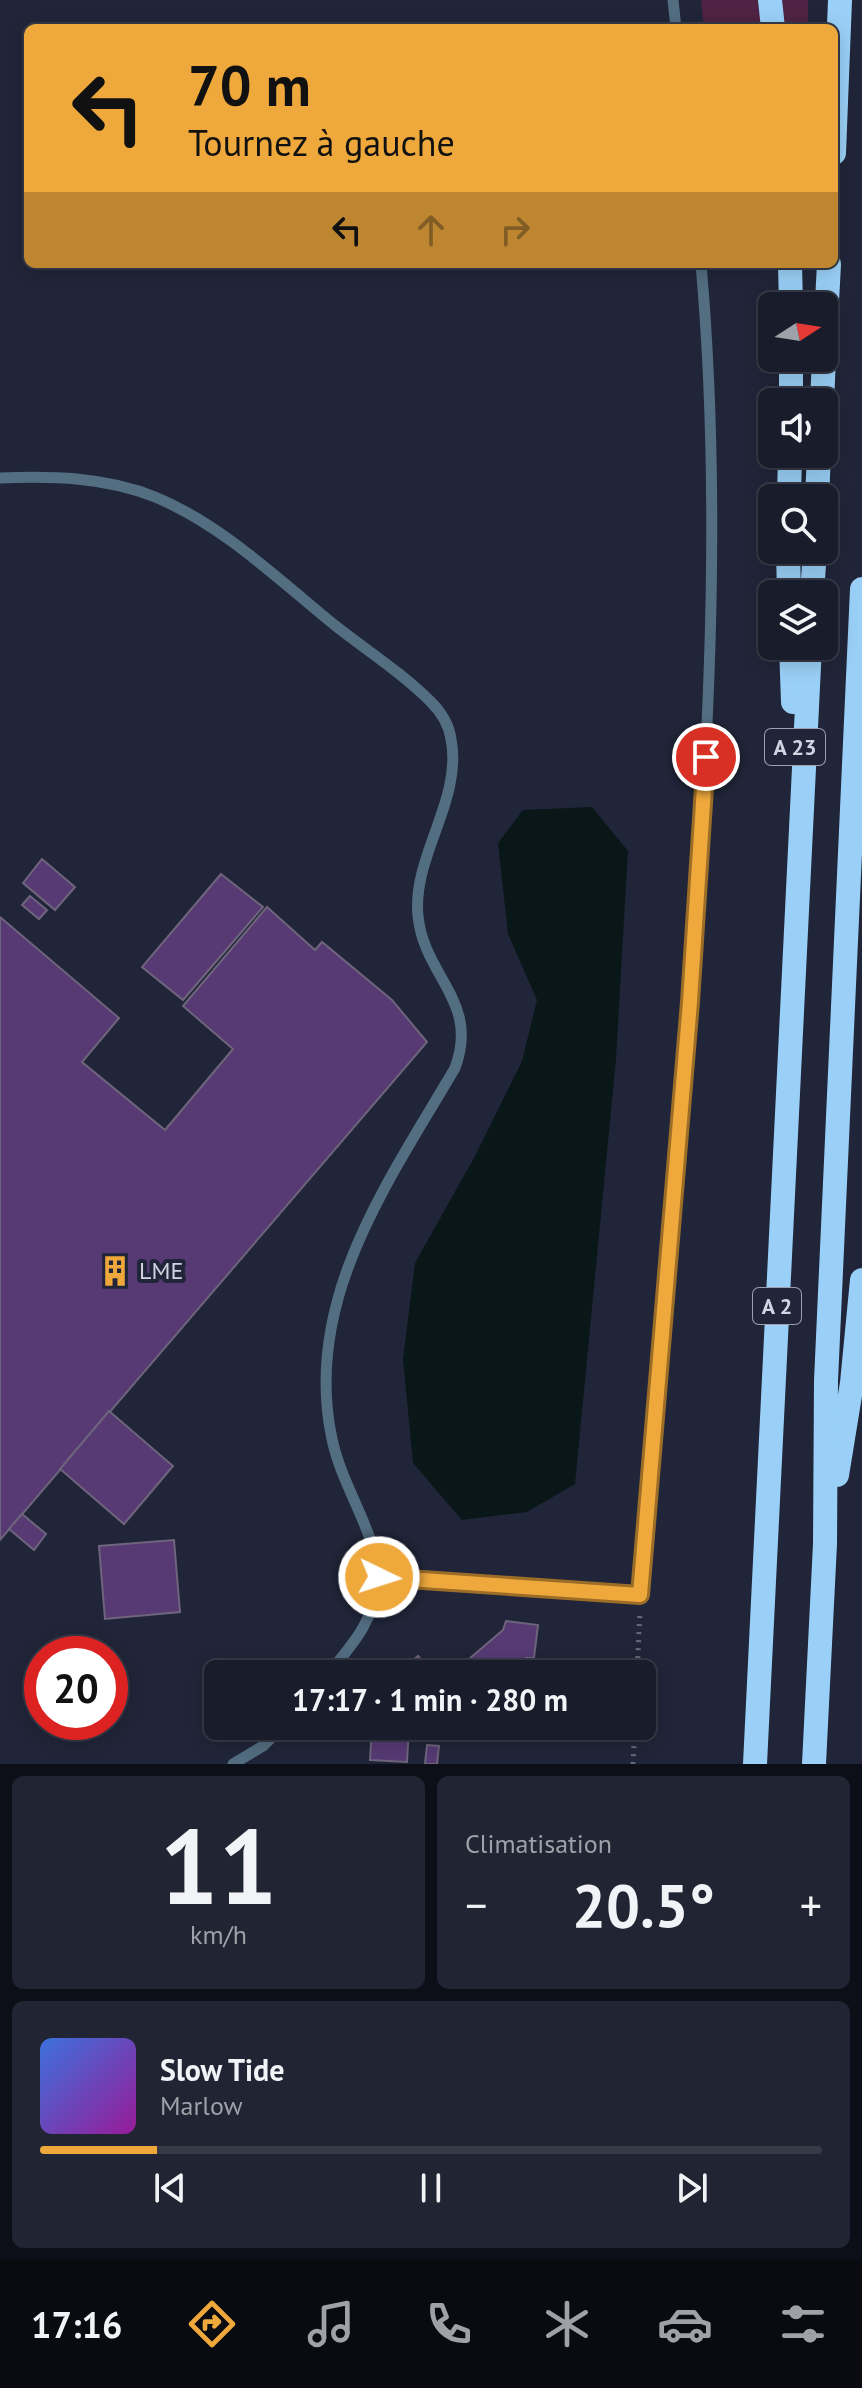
<!DOCTYPE html>
<html lang="fr">
<meta charset="utf-8">
<style>
body{margin:0;font-family:"PT Sans",sans-serif;background:#212533;color:#f1f3f6;height:100vh;display:flex;flex-direction:column;font-size:30px;white-space:nowrap}
*{box-sizing:border-box;margin:0}
p{font-size:26px;color:#9fa1a9}
.icon{flex:none;width:44px;height:44px;fill:none;stroke:currentColor;stroke-width:2;stroke-linecap:round;stroke-linejoin:round}
.map{position:relative;height:1764px;overflow:hidden}
.panel{display:flex;flex-direction:column;gap:12px;padding:12px;background:#0d0f18;flex:1}
.panel>*{flex:none}
.guide{position:absolute;left:24px;top:24px;width:814px;height:244px;border-radius:12px;box-shadow:0 4px 20px #0003,0 0 0 2px #363a47;background:#eea83c;color:#111;overflow:hidden}
.needle{width:52px;rotate:78deg}
.fabs{position:absolute;left:758px;top:292px;display:grid;gap:16px}
.fabs a{display:grid;place-items:center;width:80px;height:80px;border-radius:12px;background:#181c2b;box-shadow:0 4px 20px #0003,0 0 0 2px #363a47;font-size:40px}
.speed{position:absolute;left:24px;top:1636px;display:flex;gap:16px;font-size:40px;font-weight:700;text-align:center}
.speed>*{display:grid;place-content:center;width:104px;height:104px;border-radius:50%;background:#181c2b;box-shadow:0 4px 20px #0003,0 0 0 2px #363a47;line-height:1}
.speed .limit{border:12px solid #d22;background:#fff;color:#111}
.pin{position:absolute;display:grid;place-items:center;width:68px;height:68px;color:#fff;margin:-34px;border:4px solid #fff;border-radius:50%;box-shadow:0 2px 8px #0007}
.me{position:absolute;width:88px;margin:-44px;rotate:94deg;stroke-linejoin:round;filter:drop-shadow(0 0 6px #0008)}
.turn{display:flex;align-items:center;gap:28px;height:168px;padding:0 32px;font-size:36px}
.turn .icon{width:104px;height:104px;stroke-width:2.5}
.turn b{display:block;font-size:56px;line-height:68px}
.lanes{display:flex;align-items:center;height:76px;padding:0 32px;background:#0003;justify-content:center;gap:40px;direction:ltr}
.lanes .off{opacity:.35}
.big{font-size:60px;font-weight:700;line-height:1.1}
.panel .widget{flex:1;display:flex;flex-direction:column;justify-content:center;gap:12px;min-width:0;padding:0 28px;border-radius:12px;background:#212533}
.panel .dial{align-items:center;gap:0}
.dial b{font-size:104px;line-height:1}
.song{display:flex;align-items:center;gap:24px}
.cover{width:96px;height:96px;border-radius:12px;background:linear-gradient(135deg,hsl(220 70% 55%),hsl(300 70% 35%))}
.played{height:8px;border-radius:4px;background:linear-gradient(90deg,#eea83c 15%,#363a47 15%)}
.keys{display:flex;justify-content:space-around;direction:ltr}
.heat{display:flex;justify-content:space-between;align-items:center;font-size:44px;direction:ltr}
.panel .tiles{flex:1;display:grid;gap:12px;grid-template-columns:1fr 1fr}
.widget:last-child{grid-column:span 2}
.trip{position:absolute;left:204px;top:1660px;width:452px;height:80px;border-radius:12px;background:#181c2b;box-shadow:0 4px 20px #0003,0 0 0 2px #363a47;font-weight:700;line-height:80px;text-align:center}
.tab-bar{display:flex;height:128px;justify-content:space-around;align-items:center;background:#0a0b11;color:#9fa1a9}
.tab-bar .icon{width:56px;height:56px}
.tab-bar .active{color:#eea83c}
.tab-bar b{font-size:36px;color:#f1f3f6}
.map>svg:first-child{display:block}
.green{fill:#4e2343}
.water{fill:#091719}
.building{fill:#573a74;stroke:#6e647b;stroke-width:2}
.lines{fill:none;stroke-linecap:round;stroke-linejoin:round}
.path{stroke:#676b7d;stroke-width:5;stroke-dasharray:2 6;stroke-linecap:butt}
.service{stroke:#536d81;stroke-width:11}
.motorway{stroke:#9ad0f7;stroke-width:24}
.route-casing{stroke:#9b6d27;stroke-width:20}
.route{stroke:#eea83c;stroke-width:14}
.labels{text-anchor:middle;stroke-width:8;stroke-linejoin:round;paint-order:stroke}
.shield{fill:#202539;stroke:#9ca0b0;stroke-width:2}
.shield-label{font-size:22px;font-weight:bold;fill:#d1d5e3}
.poi-label{font-size:24px;fill:#d1d5e3;stroke:#202539;text-anchor:start}
</style>
<div class="map">
<svg width="862" height="1764" viewBox="0 0 862 1764">
<rect width="100%" height="100%" fill="#202539"/>
<!-- green -->
<path class="green" d="M701,0H808V28H704Z"/>
<!-- water -->
<path class="water" d="M592,807L628,851L616,1059L575,1484L527,1512L462,1520L413,1463L403,1359L415,1263L475,1156L522,1061L537,1000L508,934L498,843L523,810Z"/>
<!-- building -->
<g class="building">
<path d="M42,859L75,887L55,910L23,883Z"/>
<path d="M221,874L263,907L183,1000L142,967Z"/>
<path d="M30,896L47,910L39,919L22,905Z"/>
<path d="M267,907L315,950L322,942L392,1000L427,1042L0,1540V917L119,1018L82,1062L165,1130L233,1049L183,1006Z"/>
<path d="M109,1411L173,1466L124,1524L60,1469Z"/>
<path d="M22,1514L46,1534L34,1550L9,1529Z"/>
<path d="M174,1540L180,1612L105,1619L99,1546Z"/>
<path d="M506,1621L538,1625L534,1658H526L508,1674H457L455,1671L503,1630Z"/>
<path d="M418,1656L434,1674H397Z"/>
<path d="M372,1726H409L407,1762L370,1760Z"/>
<path d="M427,1745L439,1746L437,1764H425Z"/>
</g>
<g class="lines">
<!-- path -->
<g class="path">
<path d="M637,1674L640,1612"/>
<path d="M633,1764L635,1726"/>
</g>
<!-- service -->
<g class="service">
<path d="M673,0L676,28"/>
<path d="M0,478C52,476 106,477 155,497C223,525 280,581 337,627C368,651 403,674 431,702C441,712 449,725 451,739C463,800 412,856 418,916C424,977 480,1001 455,1068C389,1181 302,1300 332,1439C342,1487 374,1528 379,1577"/>
<path d="M328,1674C354,1643 375,1619 379,1577L640,1595C659,1368 681,1141 696,914C711,698 720,480 701,264"/>
<path d="M233,1764L263,1746L283,1726"/>
</g>
<!-- motorway -->
<g class="motorway">
<path d="M770,0L773,28"/>
<path d="M834,153L840,0"/>
<path d="M790,264L791,306"/>
<path d="M791,358V402"/>
<path d="M824,358L829,264"/>
<path d="M822,402L824,358"/>
<path d="M789,498L790,454"/>
<path d="M817,498L819,454"/>
<path d="M788,550L789,594"/>
<path d="M812,594L815,550"/>
<path d="M791,646L793,702"/>
<path d="M837,1475L852,1383L862,1280"/>
<path d="M755,1764L810,646"/>
<path d="M814,1764L825,1544L826,1381L862,589"/>
</g>
</g>
<g class="lines">
<defs>
<path id="route" d="M379,1577L640,1595L690,1002L706,757"/>
</defs>
<!-- route casing -->
<use href="#route" class="route-casing"/>
<!-- route -->
<use href="#route" class="route"/>
</g>
<!-- icons -->
<defs>
<symbol id="building-bare" viewBox="-9 -9 18 18"><path d="M-4-6H4V6H1V3H-1V6H-4ZM-2.5-4.3h1.7v1.8h-1.7ZM.8-4.3h1.7v1.8H.8ZM-2.5-1h1.7V.8h-1.7ZM.8-1h1.7V.8H.8Z" fill="#eea83c" stroke="#202539" stroke-width="2.5" paint-order="stroke"/></symbol>
</defs>
<g fill-rule="evenodd">
<use href="#building-bare" x="93" y="1249" width="44" height="44"/>
</g>
<g class="labels">
<!-- shield labels -->
<g class="shield">
<rect x="765" y="729" width="60" height="36" rx="6"/>
<rect x="753" y="1288" width="48" height="36" rx="6"/>
</g>
<g class="shield-label">
<text x="795" y="755">A 23</text>
<text x="777" y="1314">A 2</text>
</g>
<!-- poi labels -->
<g class="poi-label">
<text x="139" y="1279">LME</text>
</g>
</g>
</svg>
<div class="fabs">
<a><svg class="needle" viewBox="-14 -14 28 28"><path d="M0-13l5 13h-10z" fill="#e53935"/><path d="M0 13l5-13h-10z" fill="#9fa1a9"/></svg></a>
<a><svg class="icon" aria-label="sound" viewBox="0 0 24 24"><path d="M4 9h4l5-4v14l-5-4H4zM17 9q2 3 0 6"/></svg></a>
<a><svg class="icon" aria-label="search" viewBox="0 0 24 24"><circle cx="10" cy="10" r="6"/><path d="M15 15l6 6"/></svg></a>
<a><svg class="icon" aria-label="layers" viewBox="0 0 24 24"><path d="M12 4l9 5-9 5-9-5zM3 14l9 5 9-5"/></svg></a>
</div>
<div class="speed"><div class="limit">20</div></div>
<div class="pin" style="left:706px;top:757px;background:#d93025"><svg class="icon" aria-label="arrive" viewBox="0 0 24 24"><path d="M6 21V4h12l-3 4 3 4H6"/></svg></div>
<svg class="me" style="left:379px;top:1577px" viewBox="-20 -20 40 40"><circle r="17" fill="#eea83c" stroke="#fff" stroke-width="3"/><path d="M0-11L8 9 0 5-8 9z" fill="#fff"/></svg>
<div class="trip">17:17 · 1 min · 280 m</div>
<div class="guide">
<div class="turn"><svg class="icon" aria-label="left" viewBox="0 0 24 24"><path d="M17 20v-9H6M10 6l-5 5 5 5"/></svg><div><b>70 m</b>Tournez à gauche</div></div>
<div class="lanes"><svg class="icon" aria-label="left" viewBox="0 0 24 24"><path d="M17 20v-9H6M10 6l-5 5 5 5"/></svg><svg class="icon off" aria-label="ahead" viewBox="0 0 24 24"><path d="M12 20V5M6 11l6-6 6 6"/></svg><svg class="icon off" aria-label="right" viewBox="0 0 24 24"><path d="M7 20v-9h11M14 6l5 5-5 5"/></svg></div>
</div>
</div>
<section class="panel">
<div class="tiles">
<div class="widget dial"><b>11</b><p>km/h</p></div>
<div class="widget"><p>Climatisation</p>
<div class="heat"><a>−</a><b class="big">20.5°</b><a>+</a></div>
</div>
<div class="widget">
<div class="song"><i class="cover"></i><div><b>Slow Tide</b><p>Marlow</p></div></div>
<div class="played"></div>
<div class="keys"><svg class="icon" aria-label="previous" viewBox="0 0 24 24"><path d="M18 5L8 12l10 7zM5 5v14"/></svg><svg class="icon" aria-label="pause" viewBox="0 0 24 24"><path d="M8 5v14M16 5v14"/></svg><svg class="icon" aria-label="next" viewBox="0 0 24 24"><path d="M6 5l10 7-10 7zM19 5v14"/></svg></div>
</div>
</div>
</section>
<nav class="tab-bar">
<b>17:16</b>
<svg class="icon active" aria-label="directions" viewBox="0 0 24 24"><path d="M12 3l9 9-9 9-9-9zM9 14v-3h6M13 9l2 2-2 2"/></svg>
<svg class="icon" aria-label="music" viewBox="0 0 24 24"><path d="M9 18V5l10-2v13"/><circle cx="6" cy="18" r="3"/><circle cx="16" cy="16" r="3"/></svg>
<svg class="icon" aria-label="phone" viewBox="0 0 24 24"><path d="M5 4h4l2 5-3 2q2 4 5 5l2-3 5 2v4C11 20 4 13 5 4z"/></svg>
<svg class="icon" aria-label="climate" viewBox="0 0 24 24"><path d="M12 3v18M4 7l16 10M4 17L20 7"/></svg>
<svg class="icon" aria-label="car" viewBox="0 0 24 24"><path d="M5 17H2v-5l4-1 3-4h7l3 4 3 1v5h-3M9 17h6M6 11h13"/><circle cx="7" cy="17" r="2"/><circle cx="17" cy="17" r="2"/></svg>
<svg class="icon" aria-label="filters" viewBox="0 0 24 24"><path d="M4 7h16M4 17h16"/><circle cx="9" cy="7" r="2"/><circle cx="15" cy="17" r="2"/></svg>
</nav>
